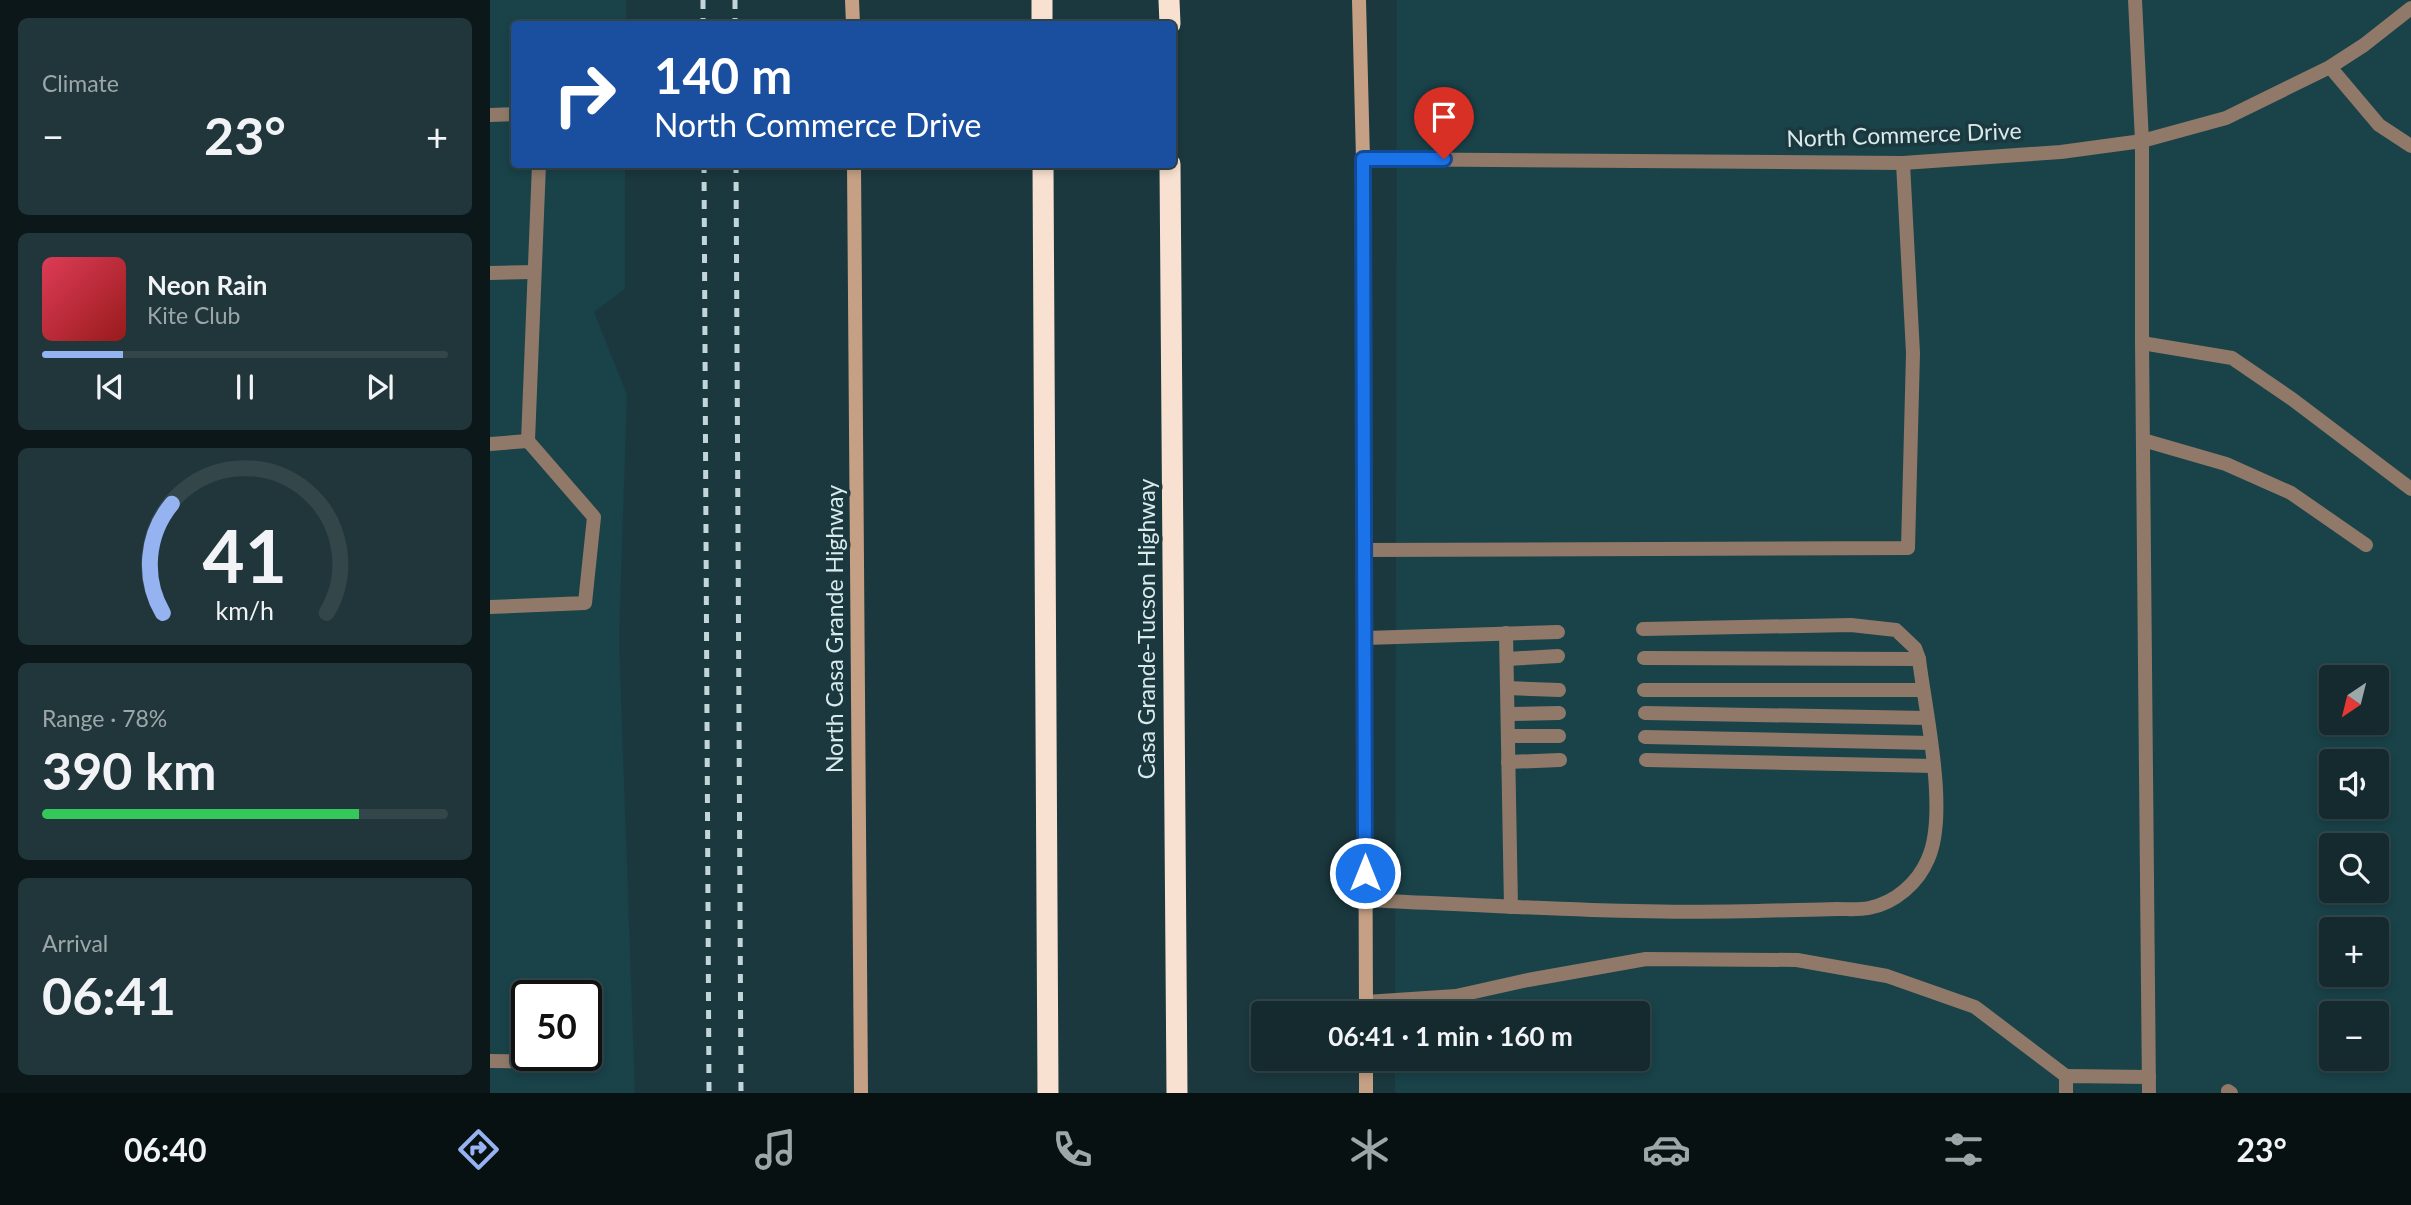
<!DOCTYPE html>
<meta charset="utf-8">
<style>
body{margin:0;font-family:Lato,sans-serif;background:#21363a;color:#f1f3f6;height:100vh;display:flex;flex-direction:column;font-size:26px;white-space:nowrap}
*{box-sizing:border-box;margin:0}
p{font-size:23px;color:#9da7aa}
.icon{flex:none;width:38px;height:38px;fill:none;stroke:currentColor;stroke-width:2;stroke-linecap:round;stroke-linejoin:round}
.map{position:relative;flex:1;overflow:hidden}
.details{display:flex;flex-direction:column;gap:18px;padding:18px;background:#0b1719;width:490px}
.details>*{flex:none}
.guide{position:absolute;left:21px;top:21px;width:665px;height:147px;border-radius:7px;box-shadow:0 4px 10px #0003,0 0 0 2px #33464a;background:#1a4fa0;color:#fff;overflow:hidden}
.needle{width:46px;rotate:215deg}
.fabs{position:absolute;left:1829px;top:665px;display:grid;gap:14px}
.fabs a{display:grid;place-items:center;width:70px;height:70px;border-radius:7px;background:#142a2e;box-shadow:0 4px 10px #0003,0 0 0 2px #33464a;font-size:35px}
.speed{position:absolute;left:21px;top:980px;display:flex;gap:14px;font-size:35px;font-weight:700;text-align:center}
.speed>*{display:grid;place-content:center;width:91px;height:91px;border-radius:50%;background:#142a2e;box-shadow:0 4px 10px #0003,0 0 0 2px #33464a;line-height:1}
.speed .limit{border:4px solid #111;border-radius:10px;background:#fff;color:#111}
.pin{position:absolute;display:grid;place-items:center;width:60px;height:60px;color:#fff;margin:-72px -30px;border-radius:50% 50% 50% 0;rotate:-45deg;box-shadow:0 0 7px #0007}
.pin .icon{rotate:45deg}
.me{position:absolute;width:77px;margin:-38px;rotate:0deg;stroke-linejoin:round;filter:drop-shadow(0 0 5px #0008)}
.turn{display:flex;align-items:center;gap:24px;height:147px;padding:0 28px;font-size:32px}
.turn .icon{width:91px;height:91px;stroke-width:2.5}
.turn b{display:block;font-size:49px;line-height:60px}
.big{font-size:52px;font-weight:700;line-height:1.1}
.details .widget{flex:1;display:flex;flex-direction:column;justify-content:center;gap:10px;min-width:0;padding:0 24px;border-radius:10px;background:#21363a}
.details .dial{align-items:center;gap:0}
.dial svg{height:182px;overflow:visible;fill:none;stroke:#33464a;stroke-width:7;stroke-linecap:round;text-anchor:middle}
.dial text{fill:#f1f3f6;stroke:none}
.song{display:flex;align-items:center;gap:21px}
.cover{width:84px;height:84px;border-radius:10px;background:linear-gradient(135deg,hsl(350 70% 55%),hsl(0 70% 35%))}
.played{height:7px;border-radius:4px;background:linear-gradient(90deg,#95b2f1 20%,#33464a 20%)}
.keys{display:flex;justify-content:space-around;direction:ltr}
.heat{display:flex;justify-content:space-between;align-items:center;font-size:38px;direction:ltr}
.charge{height:10px;border-radius:5px;background:linear-gradient(90deg,#34c759 78%,#33464a 0)}
.trip{position:absolute;left:761px;top:1001px;width:399px;height:70px;border-radius:7px;background:#142a2e;box-shadow:0 4px 10px #0003,0 0 0 2px #33464a;font-weight:700;line-height:70px;text-align:center}
.dock{display:flex;height:112px;justify-content:space-around;align-items:center;background:#081112;color:#9da7aa}
.dock .icon{width:49px;height:49px}
.dock .current{color:#95b2f1}
.dock b{font-size:32px;color:#f1f3f6}
main{display:flex;flex:1;min-height:0}
.map>svg:first-child{display:block}
.built{fill:#194249;fill-rule:evenodd}
.lines{fill:none;stroke-linecap:round;stroke-linejoin:round}
.service{stroke:#907968;stroke-width:14}
.minor{stroke:#907968;stroke-width:14}
.secondary{stroke:#c5a084;stroke-width:14}
.motorway{stroke:#f8e1d0;stroke-width:21}
.rail{stroke:#c2d5d8;stroke-width:5;stroke-dasharray:9 9;stroke-linecap:butt}
.route-casing{stroke:#114b97;stroke-width:18}
.route{stroke:#1a73e8;stroke-width:12}
.labels{text-anchor:middle;stroke-width:7;stroke-linejoin:round;paint-order:stroke}
.street-label{font-size:23px;fill:#d9eaed;stroke:#1b383e}
</style>
<main>
<section class="details">
<div class="widget"><p>Climate</p>
<div class="heat"><a>−</a><b class="big">23°</b><a>+</a></div>
</div>
<div class="widget">
<div class="song"><i class="cover"></i><div><b>Neon Rain</b><p>Kite Club</p></div></div>
<div class="played"></div>
<div class="keys"><svg class="icon" aria-label="previous" viewBox="0 0 24 24"><path d="M18 5L8 12l10 7zM5 5v14"/></svg><svg class="icon" aria-label="pause" viewBox="0 0 24 24"><path d="M8 5v14M16 5v14"/></svg><svg class="icon" aria-label="next" viewBox="0 0 24 24"><path d="M6 5l10 7-10 7zM19 5v14"/></svg></div>
</div>
<div class="widget dial"><svg viewBox="0 0 100 80">
<path d="M14 69A42 42 0 1 1 86 69"/>
<path d="M14 69A42 42 0 0 1 18 21" stroke="#95b2f1"/>
<text x="50" y="56" font-size="32" font-weight="700">41</text>
<text x="50" y="72" font-size="11">km/h</text>
</svg></div>
<div class="widget"><p>Range · 78%</p><b class="big">390 km</b><div class="charge"></div></div>
<div class="widget"><p>Arrival</p><b class="big">06:41</b></div>
</section>
<div class="map">
<svg width="1921" height="1093" viewBox="0 0 1921 1093">
<rect width="100%" height="100%" fill="#1b383e"/>
<!-- built -->
<g class="built">
<path d="M0,0H136V24H24V164L135,165V289L104,312L137,395L129,639L145,1093H0ZM37,996H96V1055H37Z"/>
<path d="M907,0H1921V1093H905V1059H1148V1013H905ZM1841,677H1886V723H1841ZM1841,761H1886V807H1841ZM1841,845H1886V891H1841ZM1841,929H1886V975H1841ZM1841,1013H1886V1059H1841Z"/>
</g>
<g class="lines">
<!-- service -->
<g class="service">
<path d="M1645,0L1652,141"/>
<path d="M1840,67L1889,125L1921,146"/>
<path d="M0,115L24,114"/>
<path d="M0,273L44,272"/>
<path d="M1652,343L1742,358L1802,399L1921,489"/>
<path d="M1653,440L1736,464L1801,493L1876,545"/>
<path d="M0,444L38,441"/>
<path d="M874,550L1418,548L1423,353L1413,163"/>
<path d="M0,607L95,603L104,517L38,441L49,164"/>
<path d="M1016,633L1021,907"/>
<path d="M875,638L1068,632"/>
<path d="M1154,658L1429,659"/>
<path d="M1017,659L1068,656"/>
<path d="M1017,688L1069,690"/>
<path d="M1154,690H1433"/>
<path d="M1155,713L1437,718"/>
<path d="M1018,714L1069,713"/>
<path d="M1018,736H1069"/>
<path d="M1155,737L1441,743"/>
<path d="M1156,760L1444,766"/>
<path d="M1018,762L1070,760"/>
<path d="M875,900C1006,906 1137,914 1268,911C1294,910 1321,910 1347,909C1358,909 1369,910 1379,908C1405,903 1428,883 1438,859C1459,813 1435,710 1429,659L1425,648L1406,630L1361,625L1153,629"/>
<path d="M876,1002L966,996L1038,980L1156,959L1307,960L1397,976L1485,1007L1576,1076"/>
<path d="M0,1061L75,1062"/>
<path d="M1738,1091L1741,1093"/>
<path d="M1576,1093V1076L1659,1077"/>
</g>
<!-- minor -->
<g class="minor">
<path d="M1652,141V343L1659,1093"/>
<path d="M873,159L1413,163L1571,152L1652,141L1736,118L1840,67L1874,45L1921,8"/>
</g>
<!-- secondary -->
<g class="secondary">
<path d="M362,0L363,24"/>
<path d="M869,0L873,159L876,1013"/>
<path d="M364,164L371,1093"/>
<path d="M876,1059V1093"/>
</g>
<!-- motorway -->
<g class="motorway">
<path d="M552,0V24"/>
<path d="M679,0L680,24"/>
<path d="M553,164L558,1093"/>
<path d="M680,164L687,1093"/>
</g>
<!-- rail -->
<g class="rail">
<path d="M213,0V24"/>
<path d="M245,0V24"/>
<path d="M214,164L219,1093"/>
<path d="M246,164L251,1093"/>
</g>
</g>
<g class="lines">
<defs>
<path id="route" d="M875,873L873,159H954"/>
</defs>
<!-- route casing -->
<use href="#route" class="route-casing"/>
<!-- route -->
<use href="#route" class="route"/>
</g>
<g class="labels">
<!-- street labels -->
<g class="street-label">
<text transform="translate(1414 135) rotate(-2)" y="8">North Commerce Drive</text>
<text transform="translate(345 629) rotate(-90)" y="8">North Casa Grande Highway</text>
<text transform="translate(657 629) rotate(-90)" y="8">Casa Grande-Tucson Highway</text>
</g>
</g>
</svg>
<div class="fabs">
<a><svg class="needle" viewBox="-14 -14 28 28"><path d="M0-13l5 13h-10z" fill="#e53935"/><path d="M0 13l5-13h-10z" fill="#9da7aa"/></svg></a>
<a><svg class="icon" aria-label="sound" viewBox="0 0 24 24"><path d="M4 9h4l5-4v14l-5-4H4zM17 9q2 3 0 6"/></svg></a>
<a><svg class="icon" aria-label="search" viewBox="0 0 24 24"><circle cx="10" cy="10" r="6"/><path d="M15 15l6 6"/></svg></a>
<a>+</a>
<a>−</a>
</div>
<div class="speed"><div class="limit">50</div></div>
<div class="pin" style="left:954px;top:159px;background:#d93025"><svg class="icon" aria-label="arrive" viewBox="0 0 24 24"><path d="M6 21V4h12l-3 4 3 4H6"/></svg></div>
<svg class="me" style="left:875px;top:873px" viewBox="-20 -20 40 40"><circle r="17" fill="#1a73e8" stroke="#fff" stroke-width="3"/><path d="M0-11L8 9 0 5-8 9z" fill="#fff"/></svg>
<div class="trip">06:41 · 1 min · 160 m</div>
<div class="guide">
<div class="turn"><svg class="icon" aria-label="right" viewBox="0 0 24 24"><path d="M7 20v-9h11M14 6l5 5-5 5"/></svg><div><b>140 m</b>North Commerce Drive</div></div>
</div>
</div>
</main>
<nav class="dock">
<b>06:40</b>
<svg class="icon current" aria-label="directions" viewBox="0 0 24 24"><path d="M12 3l9 9-9 9-9-9zM9 14v-3h6M13 9l2 2-2 2"/></svg>
<svg class="icon" aria-label="music" viewBox="0 0 24 24"><path d="M9 18V5l10-2v13"/><circle cx="6" cy="18" r="3"/><circle cx="16" cy="16" r="3"/></svg>
<svg class="icon" aria-label="phone" viewBox="0 0 24 24"><path d="M5 4h4l2 5-3 2q2 4 5 5l2-3 5 2v4C11 20 4 13 5 4z"/></svg>
<svg class="icon" aria-label="climate" viewBox="0 0 24 24"><path d="M12 3v18M4 7l16 10M4 17L20 7"/></svg>
<svg class="icon" aria-label="car" viewBox="0 0 24 24"><path d="M5 17H2v-5l4-1 3-4h7l3 4 3 1v5h-3M9 17h6M6 11h13"/><circle cx="7" cy="17" r="2"/><circle cx="17" cy="17" r="2"/></svg>
<svg class="icon" aria-label="filters" viewBox="0 0 24 24"><path d="M4 7h16M4 17h16"/><circle cx="9" cy="7" r="2"/><circle cx="15" cy="17" r="2"/></svg>
<b>23°</b>
</nav>
